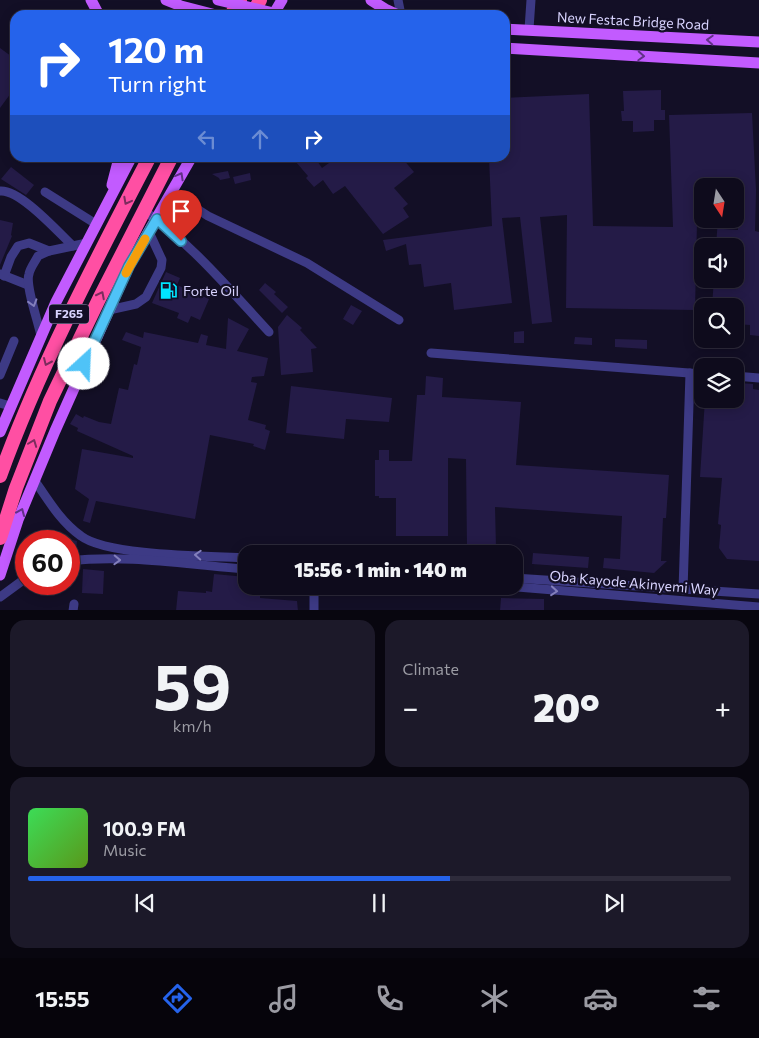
<!DOCTYPE html>
<meta charset="utf-8">
<style>
body{margin:0;font-family:Commissioner,sans-serif;background:#1c1929;color:#f1f3f6;height:100vh;display:flex;flex-direction:column;font-size:19px;white-space:nowrap}
*{box-sizing:border-box;margin:0}
p{font-size:16px;color:#9b9ba3}
.icon{flex:none;width:28px;height:28px;fill:none;stroke:currentColor;stroke-width:2;stroke-linecap:round;stroke-linejoin:round}
.map{position:relative;height:610px;overflow:hidden}
.panel{display:flex;flex-direction:column;gap:10px;padding:10px;background:#08060f;flex:1}
.panel>*{flex:none}
.top-card{position:absolute;left:10px;top:10px;width:500px;height:152px;border-radius:15px;box-shadow:0 2px 12px #0003,0 0 0 1px #2e2b3b;background:#2563eb;color:#fff;overflow:hidden}
.needle{width:32px;rotate:168deg}
.controls{position:absolute;left:694px;top:178px;display:grid;gap:10px}
.controls a{display:grid;place-items:center;width:50px;height:50px;border-radius:10px;background:#0e0b1c;box-shadow:0 2px 12px #0003,0 0 0 1px #2e2b3b;font-size:25px}
.speed{position:absolute;left:15px;top:530px;display:flex;gap:10px;font-size:25px;font-weight:700;text-align:center}
.speed>*{display:grid;place-content:center;width:65px;height:65px;border-radius:50%;background:#0e0b1c;box-shadow:0 2px 12px #0003,0 0 0 1px #2e2b3b;line-height:1}
.speed .limit{border:8px solid #d22;background:#fff;color:#111}
.pin{position:absolute;display:grid;place-items:center;width:42px;height:42px;color:#fff;margin:-51px -21px;border-radius:50% 50% 50% 0;rotate:-45deg;box-shadow:0 0 5px #0007}
.pin .icon{rotate:45deg}
.me{position:absolute;width:55px;margin:-28px;rotate:25deg;stroke-linejoin:round;filter:drop-shadow(0 0 4px #0008)}
.turn{display:flex;align-items:center;gap:18px;height:105px;padding:0 15px;font-size:22px}
.turn .icon{width:65px;height:65px;stroke-width:2.5}
.turn b{display:block;font-size:35px;line-height:42px}
.lanes{display:flex;align-items:center;height:48px;padding:0 15px;background:#0003;justify-content:center;gap:25px;direction:ltr}
.lanes .off{opacity:.35}
.big{font-size:38px;font-weight:800;line-height:1.1}
.panel .tile{flex:1;display:flex;flex-direction:column;justify-content:center;gap:8px;min-width:0;padding:0 18px;border-radius:15px;background:#1c1929}
.panel .dial{align-items:center;gap:0}
.dial b{font-size:65px;line-height:1}
.song{display:flex;align-items:center;gap:15px}
.cover{width:60px;height:60px;border-radius:8px;background:linear-gradient(135deg,hsl(130 70% 55%),hsl(90 70% 35%))}
.played{height:5px;border-radius:2px;background:linear-gradient(90deg,#2563eb 60%,#2e2b3b 60%)}
.keys{display:flex;justify-content:space-around;direction:ltr}
.heat{display:flex;justify-content:space-between;align-items:center;font-size:28px;direction:ltr}
.panel .tiles{flex:1;display:grid;gap:10px;grid-template-columns:1fr 1fr}
.tile:last-child{grid-column:span 2}
.trip{position:absolute;left:238px;top:545px;width:285px;height:50px;border-radius:15px;background:#0e0b1c;box-shadow:0 2px 12px #0003,0 0 0 1px #2e2b3b;font-weight:800;line-height:50px;text-align:center}
.tab-bar{display:flex;height:80px;justify-content:space-around;align-items:center;background:#06040b;color:#9b9ba3}
.tab-bar .icon{width:35px;height:35px}
.tab-bar .current{color:#2563eb}
.tab-bar b{font-size:22px;color:#f1f3f6}
.map>svg:first-child{display:block}
.building{fill:#241b47}
.lines{fill:none;stroke-linecap:round;stroke-linejoin:round}
.minor{stroke:#3d3a85;stroke-width:9}
.major{stroke:#c25bff;stroke-width:11}
.highway{stroke:#ff4fa3;stroke-width:14}
.major-bridge{stroke:#c25bff;stroke-width:11}
.oneway{stroke:#623188}
.oneway2{stroke:#7d2c5e}
.oneway3{stroke:#837fbc}
.route-casing{stroke:#337fa1;stroke-width:12}
.route{stroke:#4fc3f7;stroke-width:9}
.slow{stroke:#f59e0b;stroke-width:9}
.labels{text-anchor:middle;stroke-width:4.5;stroke-linejoin:round;paint-order:stroke}
.shield{fill:#130f26;stroke:#9e99be;stroke-width:1}
.shield-label{font-size:12px;font-weight:bold;fill:#d9d4ff}
.street-label{font-size:14px;fill:#d9d4ff;stroke:#130f26}
.poi-label{font-size:14px;fill:#d9d4ff;stroke:#130f26;text-anchor:start}
</style>
<div class="map">
<svg width="759" height="611" viewBox="0 0 759 611">
<rect width="100%" height="100%" fill="#130f26"/>
<!-- building -->
<g class="building">
<path d="M0,48L15,59V96L11,93L0,108Z"/>
<path d="M661,90V110H665V120H654V131L633,132V121H622L621,111H624L623,91Z"/>
<path d="M589,94L593,226L673,227L669,115L752,113L756,190L755,231L759,232V336L750,335V325L735,324V306H712L714,279H735V246H716L718,219H724V229L738,230V191H736V186H702V222H697L695,310L566,308L567,215L540,217L552,322L532,324L520,217L502,218L512,303L454,310L451,283L424,287L421,264L409,265L406,244L386,251L383,240L492,226L489,158H505V98Z"/>
<path d="M302,158H315L322,168L336,158H402L414,172L394,188L408,204L403,208L409,217L383,234L345,186L333,194L323,180L314,187L306,178L308,176L296,162Z"/>
<path d="M11,167L34,185L26,195L1,179Z"/>
<path d="M228,171L230,178L220,180L219,178L212,174Z"/>
<path d="M250,173L251,180L235,184L233,177Z"/>
<path d="M0,220L13,223L11,235L12,236L0,265Z"/>
<path d="M166,272L180,278L177,285L209,299L200,320L191,316L188,323L177,318L179,313L152,303Z"/>
<path d="M265,283L276,292L274,294L288,307L282,313L259,290Z"/>
<path d="M351,305L362,311L353,325L343,319Z"/>
<path d="M287,315L302,328L300,330L317,348L311,349L313,372L281,375L278,327Z"/>
<path d="M228,318L249,329L237,351L268,358L264,376L252,377L251,382L257,383L248,420L266,425L265,429L270,431L265,450L253,446L254,444L210,435L195,519L96,501L90,523L83,521L89,499L75,489L82,449L133,458V456L77,431L78,428L70,424L76,414L83,418L84,416L99,422L111,424L119,388L128,390L134,364L137,365L141,347L122,340L126,332L143,338L144,332L198,343L201,334L208,336L206,345L226,349Z"/>
<path d="M524,331V343H514V332Z"/>
<path d="M575,337L592,338V345L574,344Z"/>
<path d="M615,339L647,340V349L615,347Z"/>
<path d="M426,376L443,378L442,397L521,402L516,465L669,475L666,518H663L661,561H667L654,573L603,568L604,558L620,559L622,516L495,507L496,547L467,548L466,459L448,458V536H396V498H379V496H375V460H379V450H389V461H412L417,395H425Z"/>
<path d="M739,383L753,384V389L759,390V561L727,559L719,548L721,525L718,524L722,478L700,477L705,399H735V388H738Z"/>
<path d="M291,386L392,398L389,422L346,419L344,439L286,433Z"/>
<path d="M69,539L77,541L76,550L69,549Z"/>
<path d="M533,553L589,557L588,568L532,564Z"/>
<path d="M83,569L104,571L103,594L82,593Z"/>
<path d="M214,574L246,577V586H260V598L297,601L298,611H176L178,591L206,593V591L212,592Z"/>
<path d="M501,598L544,599V611H500Z"/>
</g>
<g class="lines">
<!-- minor -->
<g class="minor">
<path d="M398,0L401,15"/>
<path d="M529,29L531,0"/>
<path d="M0,191C20,189 58,232 73,246"/>
<path d="M45,192L96,224"/>
<path d="M171,192L208,216L307,263L399,320"/>
<path d="M143,210C191,243 230,290 269,332"/>
<path d="M0,274L28,285"/>
<path d="M4,276L11,257L18,246L29,243L49,251"/>
<path d="M109,310L136,304L146,297L161,268L162,260L149,232"/>
<path d="M41,336C38,321 25,285 29,274C30,268 35,262 38,256L49,251L87,243"/>
<path d="M431,353L702,374"/>
<path d="M0,375L14,341"/>
<path d="M735,376L759,378"/>
<path d="M0,403L10,406"/>
<path d="M35,481C48,500 61,522 81,536C107,556 210,556 246,558"/>
<path d="M69,561C127,554 188,565 246,569"/>
<path d="M514,578L759,594"/>
<path d="M314,586V611"/>
<path d="M506,586L759,607"/>
<path d="M683,590L690,373"/>
<path d="M0,597L26,578"/>
<path d="M73,611L74,604"/>
</g>
<!-- major -->
<g class="major">
<path d="M91,0L99,15"/>
<path d="M371,0L385,9L398,15"/>
<path d="M273,15L282,0"/>
<path d="M505,29L759,42"/>
<path d="M505,48L759,63"/>
<path d="M112,185L119,158"/>
<path d="M0,432L56,302L131,158"/>
<path d="M0,575L18,520L55,431L109,310L129,266L191,158"/>
</g>
<!-- highway -->
<g class="highway">
<path d="M231,15L240,0"/>
<path d="M252,15L260,0"/>
<path d="M0,476C40,366 95,262 149,158"/>
<path d="M0,538L16,488L50,401L99,299L171,158"/>
</g>
<!-- major-bridge -->
<g class="major-bridge">
<path d="M166,0L181,6L216,15"/>
<path d="M218,0L282,15"/>
</g>
</g>
<!-- one-way arrows -->
<defs><path id="oneway-chevron" d="M-2-3.5L2.5 0L-2 3.5" fill="none" stroke-width="1.6" stroke-linecap="round" stroke-linejoin="round" transform="scale(1.25)"/></defs>
<g class="oneway">
<use href="#oneway-chevron" transform="translate(710 40) rotate(-177)"/>
<use href="#oneway-chevron" transform="translate(641 56) rotate(3)"/>
<use href="#oneway-chevron" transform="translate(180 176) rotate(-61)"/>
<use href="#oneway-chevron" transform="translate(21 512) rotate(-67)"/>
</g>
<g class="oneway2">
<use href="#oneway-chevron" transform="translate(127 201) rotate(118)"/>
<use href="#oneway-chevron" transform="translate(101 295) rotate(-63)"/>
<use href="#oneway-chevron" transform="translate(47 362) rotate(114)"/>
<use href="#oneway-chevron" transform="translate(33 443) rotate(-69)"/>
</g>
<g class="oneway3">
<use href="#oneway-chevron" transform="translate(33 303) rotate(73)"/>
<use href="#oneway-chevron" transform="translate(198 555) rotate(-177)"/>
<use href="#oneway-chevron" transform="translate(117 560) rotate(2)"/>
<use href="#oneway-chevron" transform="translate(554 591) rotate(5)"/>
</g>
<g class="lines">
<defs>
<path id="route" d="M84,364L129,266L157,219L181,241"/>
</defs>
<!-- route casing -->
<use href="#route" class="route-casing"/>
<!-- route -->
<use href="#route" class="route"/>
<!-- slow -->
<path class="slow" d="M126,273L145,239"/>
</g>
<!-- icons -->
<defs>
<symbol id="fuel-bare" viewBox="-9 -9 18 18"><path d="M-5.5-6h7V0h2V4h1.3V-2.5L3-4.5l.8-.8L6-3V5H2.5V1h-1V6h-7ZM-4.2-4.7v3.2H.2V-4.7Z" fill="#00e5ff" stroke="#130f26" stroke-width="2.5" paint-order="stroke"/></symbol>
</defs>
<g fill-rule="evenodd">
<use href="#fuel-bare" x="156" y="278" width="25" height="25"/>
</g>
<g class="labels">
<!-- shield labels -->
<rect class="shield" x="49" y="304.5" width="40" height="19" rx="4"/>
<g class="shield-label">
<text x="69" y="318">F265</text>
</g>
<!-- street labels -->
<g class="street-label">
<text transform="translate(633 21) rotate(3)" y="5">New Festac Bridge Road</text>
<text transform="translate(634 583) rotate(5)" y="5">Oba Kayode Akinyemi Way</text>
</g>
<!-- poi labels -->
<g class="poi-label">
<text x="183" y="296">Forte Oil</text>
</g>
</g>
</svg>
<div class="controls">
<a><svg class="needle" viewBox="-14 -14 28 28"><path d="M0-13l5 13h-10z" fill="#e53935"/><path d="M0 13l5-13h-10z" fill="#9b9ba3"/></svg></a>
<a><svg class="icon" aria-label="sound" viewBox="0 0 24 24"><path d="M4 9h4l5-4v14l-5-4H4zM17 9q2 3 0 6"/></svg></a>
<a><svg class="icon" aria-label="search" viewBox="0 0 24 24"><circle cx="10" cy="10" r="6"/><path d="M15 15l6 6"/></svg></a>
<a><svg class="icon" aria-label="layers" viewBox="0 0 24 24"><path d="M12 4l9 5-9 5-9-5zM3 14l9 5 9-5"/></svg></a>
</div>
<div class="speed"><div class="limit">60</div></div>
<div class="pin" style="left:181px;top:241px;background:#d93025"><svg class="icon" aria-label="arrive" viewBox="0 0 24 24"><path d="M6 21V4h12l-3 4 3 4H6"/></svg></div>
<svg class="me" style="left:84px;top:364px" viewBox="-20 -20 40 40"><circle r="19" fill="#fff"/><path d="M0-13L10 11 0 6-10 11z" fill="#4fc3f7"/></svg>
<div class="trip">15:56 · 1 min · 140 m</div>
<div class="top-card">
<div class="turn"><svg class="icon" aria-label="right" viewBox="0 0 24 24"><path d="M7 20v-9h11M14 6l5 5-5 5"/></svg><div><b>120 m</b>Turn right</div></div>
<div class="lanes"><svg class="icon off" aria-label="left" viewBox="0 0 24 24"><path d="M17 20v-9H6M10 6l-5 5 5 5"/></svg><svg class="icon off" aria-label="ahead" viewBox="0 0 24 24"><path d="M12 20V5M6 11l6-6 6 6"/></svg><svg class="icon" aria-label="right" viewBox="0 0 24 24"><path d="M7 20v-9h11M14 6l5 5-5 5"/></svg></div>
</div>
</div>
<section class="panel">
<div class="tiles">
<div class="tile dial"><b>59</b><p>km/h</p></div>
<div class="tile"><p>Climate</p>
<div class="heat"><a>−</a><b class="big">20°</b><a>+</a></div>
</div>
<div class="tile">
<div class="song"><i class="cover"></i><div><b>100.9 FM</b><p>Music</p></div></div>
<div class="played"></div>
<div class="keys"><svg class="icon" aria-label="previous" viewBox="0 0 24 24"><path d="M18 5L8 12l10 7zM5 5v14"/></svg><svg class="icon" aria-label="pause" viewBox="0 0 24 24"><path d="M8 5v14M16 5v14"/></svg><svg class="icon" aria-label="next" viewBox="0 0 24 24"><path d="M6 5l10 7-10 7zM19 5v14"/></svg></div>
</div>
</div>
</section>
<nav class="tab-bar">
<b>15:55</b>
<svg class="icon current" aria-label="directions" viewBox="0 0 24 24"><path d="M12 3l9 9-9 9-9-9zM9 14v-3h6M13 9l2 2-2 2"/></svg>
<svg class="icon" aria-label="music" viewBox="0 0 24 24"><path d="M9 18V5l10-2v13"/><circle cx="6" cy="18" r="3"/><circle cx="16" cy="16" r="3"/></svg>
<svg class="icon" aria-label="phone" viewBox="0 0 24 24"><path d="M5 4h4l2 5-3 2q2 4 5 5l2-3 5 2v4C11 20 4 13 5 4z"/></svg>
<svg class="icon" aria-label="climate" viewBox="0 0 24 24"><path d="M12 3v18M4 7l16 10M4 17L20 7"/></svg>
<svg class="icon" aria-label="car" viewBox="0 0 24 24"><path d="M5 17H2v-5l4-1 3-4h7l3 4 3 1v5h-3M9 17h6M6 11h13"/><circle cx="7" cy="17" r="2"/><circle cx="17" cy="17" r="2"/></svg>
<svg class="icon" aria-label="filters" viewBox="0 0 24 24"><path d="M4 7h16M4 17h16"/><circle cx="9" cy="7" r="2"/><circle cx="15" cy="17" r="2"/></svg>
</nav>
